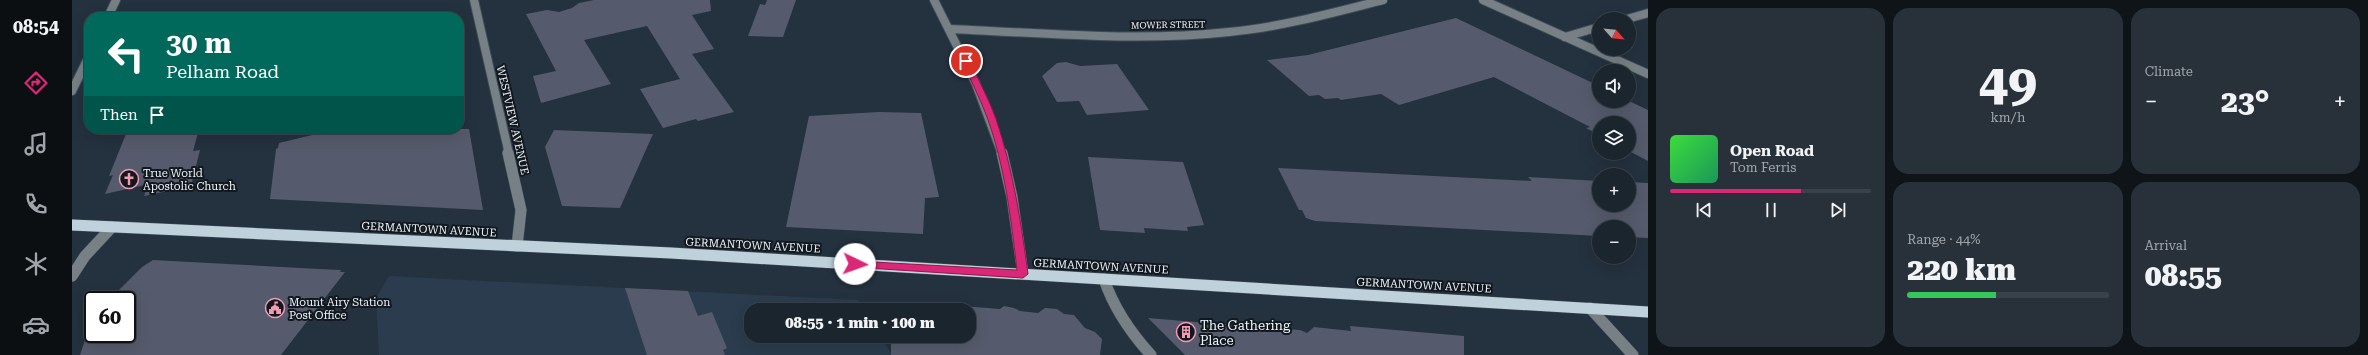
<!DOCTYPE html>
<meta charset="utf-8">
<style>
body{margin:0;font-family:"Roboto Serif",serif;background:#28313a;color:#f1f3f6;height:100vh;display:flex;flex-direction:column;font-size:15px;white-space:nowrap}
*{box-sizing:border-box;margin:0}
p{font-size:13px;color:#a0a5aa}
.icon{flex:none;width:22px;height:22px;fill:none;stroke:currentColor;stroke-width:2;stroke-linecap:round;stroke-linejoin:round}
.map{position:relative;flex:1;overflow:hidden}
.details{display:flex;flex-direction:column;gap:8px;padding:8px;background:#0f1419;width:720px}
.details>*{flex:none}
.guide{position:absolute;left:12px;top:12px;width:380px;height:122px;border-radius:16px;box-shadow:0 4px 16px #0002,0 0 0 1px #39424a;background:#00695c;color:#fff;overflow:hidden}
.needle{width:26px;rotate:117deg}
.tools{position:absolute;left:1520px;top:12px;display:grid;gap:8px}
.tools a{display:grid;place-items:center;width:44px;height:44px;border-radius:50%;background:#1b252e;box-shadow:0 4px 16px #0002,0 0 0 1px #39424a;font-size:20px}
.speed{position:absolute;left:12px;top:291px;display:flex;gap:8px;font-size:20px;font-weight:700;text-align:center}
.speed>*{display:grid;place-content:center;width:52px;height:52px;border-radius:50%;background:#1b252e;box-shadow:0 4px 16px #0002,0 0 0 1px #39424a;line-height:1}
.speed .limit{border:2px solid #111;border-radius:6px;background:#fff;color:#111}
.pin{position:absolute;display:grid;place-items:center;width:34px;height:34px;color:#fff;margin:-17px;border:2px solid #fff;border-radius:50%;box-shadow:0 1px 4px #0007}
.me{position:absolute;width:44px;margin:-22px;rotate:93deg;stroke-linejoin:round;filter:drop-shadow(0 0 3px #0008)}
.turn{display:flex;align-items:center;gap:14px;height:84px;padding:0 16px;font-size:18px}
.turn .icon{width:52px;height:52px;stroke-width:2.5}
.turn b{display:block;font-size:28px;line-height:34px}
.then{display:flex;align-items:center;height:38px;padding:0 16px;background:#0003;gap:8px;font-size:15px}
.big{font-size:30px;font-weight:800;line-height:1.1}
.details .tile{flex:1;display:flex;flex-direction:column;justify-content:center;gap:6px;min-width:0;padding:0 14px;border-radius:16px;background:#28313a}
.details .dial{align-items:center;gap:0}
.dial b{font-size:52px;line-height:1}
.song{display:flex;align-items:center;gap:12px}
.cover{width:48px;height:48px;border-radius:6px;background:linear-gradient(135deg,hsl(120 70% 55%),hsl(150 70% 35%))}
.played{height:4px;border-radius:2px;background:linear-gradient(90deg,#db2777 65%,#39424a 65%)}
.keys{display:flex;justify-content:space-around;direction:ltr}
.heat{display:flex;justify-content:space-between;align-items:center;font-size:22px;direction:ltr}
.charge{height:6px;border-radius:3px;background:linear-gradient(90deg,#34c759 44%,#39424a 0)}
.details .tiles{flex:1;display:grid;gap:8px;grid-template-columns:repeat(3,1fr)}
.tile:first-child{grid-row:span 2}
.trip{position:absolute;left:672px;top:303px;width:232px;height:40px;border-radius:16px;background:#1b252e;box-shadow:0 4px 16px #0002,0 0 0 1px #39424a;font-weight:800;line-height:40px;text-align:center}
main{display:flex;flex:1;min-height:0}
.tabs{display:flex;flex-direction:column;width:72px;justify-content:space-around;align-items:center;background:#0b0f12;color:#a0a5aa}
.tabs .icon{width:28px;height:28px}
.tabs .current{color:#db2777}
.tabs b{font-size:18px;color:#f1f3f6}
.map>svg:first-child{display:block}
.built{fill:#2a3c4d}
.building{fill:#555b6c}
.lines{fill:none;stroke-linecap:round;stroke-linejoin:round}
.minor-far1-casing{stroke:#404c59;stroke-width:10}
.minor-casing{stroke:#404c59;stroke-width:12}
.major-casing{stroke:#404c59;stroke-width:12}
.minor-far1{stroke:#778185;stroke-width:8}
.minor{stroke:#778185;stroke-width:11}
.major{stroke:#bfd2db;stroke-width:11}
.route{fill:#db2777;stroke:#8e194d}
.labels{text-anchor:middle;stroke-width:4;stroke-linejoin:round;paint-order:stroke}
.far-street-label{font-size:9px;fill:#ebf4fc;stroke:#13181e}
.street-label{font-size:11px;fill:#ebf4fc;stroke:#13181e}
.poi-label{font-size:11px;fill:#ebf4fc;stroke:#13181e;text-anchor:start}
.near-poi-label{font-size:13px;fill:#ebf4fc;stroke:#13181e;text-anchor:start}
</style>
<main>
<nav class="tabs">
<b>08:54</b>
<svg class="icon current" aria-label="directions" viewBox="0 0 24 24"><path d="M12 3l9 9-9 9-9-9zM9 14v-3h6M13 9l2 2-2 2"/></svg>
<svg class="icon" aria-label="music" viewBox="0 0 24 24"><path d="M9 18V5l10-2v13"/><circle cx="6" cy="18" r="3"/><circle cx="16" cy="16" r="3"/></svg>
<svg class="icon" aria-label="phone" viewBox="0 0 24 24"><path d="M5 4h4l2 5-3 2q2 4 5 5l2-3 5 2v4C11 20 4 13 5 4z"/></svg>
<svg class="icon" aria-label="climate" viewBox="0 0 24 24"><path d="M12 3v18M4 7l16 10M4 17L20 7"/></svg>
<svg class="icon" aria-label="car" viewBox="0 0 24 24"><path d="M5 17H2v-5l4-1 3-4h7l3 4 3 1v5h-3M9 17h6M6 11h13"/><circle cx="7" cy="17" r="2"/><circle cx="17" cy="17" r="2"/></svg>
</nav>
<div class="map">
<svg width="1576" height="355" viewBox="0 0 1576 355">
<rect width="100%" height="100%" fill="#24313e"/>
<!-- built -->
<path class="built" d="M317,276L786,300L792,310H679V336H808L820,355H307L304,298Z"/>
<!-- building -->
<g class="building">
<path d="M522,0H638L639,11L620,15L642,49L620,54L662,112L626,121L624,119L591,128L568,89L608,79L575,26L512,40L539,84L469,103L461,76L484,71L454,14L475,10L487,12L500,8L507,3Z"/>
<path d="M695,0H724L711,37L676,36L688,4L693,5Z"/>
<path d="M1384,18L1527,86V101H1557L1576,110V161L1557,151V123H1527V135L1514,128L1518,127L1422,77L1327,105L1309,94L1269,100L1266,98L1253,99L1247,95L1237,96L1195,60L1236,55Z"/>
<path d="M994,62L1008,66L1045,64L1077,110L1015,115L1007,101L985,102L970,76L985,63Z"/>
<path d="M807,112L849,113L867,197L853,198L851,234L714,227L737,116Z"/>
<path d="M56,129H127L121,151L128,150L119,186L72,196L77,184L33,194L41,175L37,176Z"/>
<path d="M265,129H397L411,210L198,199L204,149L206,148L207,143Z"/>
<path d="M482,130L581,134L548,208L490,206L473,147Z"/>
<path d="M1016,157L1111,162L1132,225L1115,227L1116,231L1072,228L1073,233L1028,230Z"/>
<path d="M1206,168L1460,181L1456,177L1527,181V205H1557V182L1576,183V238L1557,237V227H1527V236L1243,221L1234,218L1230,210H1227Z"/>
<path d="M81,260L247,269L269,270L268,272H273L209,355H8L21,316V334H55V300H37L70,267Z"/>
<path d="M553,288L616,291L626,316L640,312L655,348L651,350L653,355H575Z"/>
<path d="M819,305L881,308L878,305L928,309L932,306L942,308L948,311L966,313L973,308L985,309L992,314L1002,315L1013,328L1023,332L1030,339L1028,355H819V336H897V310H819Z"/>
<path d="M1076,318L1159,325L1166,328L1169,326L1228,330L1235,333L1242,327L1279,331L1278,326L1392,336V355H1113Z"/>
</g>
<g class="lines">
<defs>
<g id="minor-far1">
<path d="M402,0L437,154"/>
<path d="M862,0L904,84L930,154"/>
<path d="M1411,0L1576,74"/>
<path d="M36,17L44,0"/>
<path d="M1555,19L1576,13"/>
<path d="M878,29C971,33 1064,42 1157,32C1209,27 1260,13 1311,0"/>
<path d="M1493,37L1527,27"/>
<path d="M0,91L17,56"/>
</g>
<g id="minor">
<path d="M436,153L449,210L445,246"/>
<path d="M930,153L940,197L951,274"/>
<path d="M0,276L13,256L40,227"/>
<path d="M1032,279C1042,309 1058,332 1079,355"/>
<path d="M1518,308L1561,355"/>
</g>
<path id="major" d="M0,225L599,253L1576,312"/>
</defs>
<!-- minor-far1 casing -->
<use href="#minor-far1" class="minor-far1-casing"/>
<!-- minor casing -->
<use href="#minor" class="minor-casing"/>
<!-- major casing -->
<use href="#major" class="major-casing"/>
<!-- minor-far1 -->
<use href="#minor-far1" class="minor-far1"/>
<!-- minor -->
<use href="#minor" class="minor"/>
<!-- major -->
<use href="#major" class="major"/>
</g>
<!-- route -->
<path class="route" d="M894,59L898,61C906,80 917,99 924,119C941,170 949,222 956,274L951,278L779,267L778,264L783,261L945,270C939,219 933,166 915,117C908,98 898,79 890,61Z"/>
<!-- icons -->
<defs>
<symbol id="church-ring" viewBox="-11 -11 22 22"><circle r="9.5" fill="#13181e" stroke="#f19ab3" stroke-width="1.5"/><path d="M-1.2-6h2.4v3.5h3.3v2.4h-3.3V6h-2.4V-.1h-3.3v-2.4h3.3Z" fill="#f19ab3"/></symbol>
<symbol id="civic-ring" viewBox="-11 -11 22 22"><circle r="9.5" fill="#13181e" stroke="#f19ab3" stroke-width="1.5"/><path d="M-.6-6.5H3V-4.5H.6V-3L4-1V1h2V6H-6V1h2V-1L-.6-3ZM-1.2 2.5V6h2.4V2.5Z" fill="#f19ab3"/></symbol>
<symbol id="building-ring" viewBox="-11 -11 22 22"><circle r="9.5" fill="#13181e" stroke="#f19ab3" stroke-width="1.5"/><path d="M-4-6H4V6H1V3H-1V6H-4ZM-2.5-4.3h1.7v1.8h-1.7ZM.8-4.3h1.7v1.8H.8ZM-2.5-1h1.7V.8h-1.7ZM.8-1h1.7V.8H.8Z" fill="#f19ab3"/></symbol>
</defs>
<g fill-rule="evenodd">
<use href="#church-ring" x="46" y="168" width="22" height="22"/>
<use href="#civic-ring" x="192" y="297" width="22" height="22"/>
<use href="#building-ring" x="1103" y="321" width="22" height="22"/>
</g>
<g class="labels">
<!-- far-street labels -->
<g class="far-street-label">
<text transform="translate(1096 25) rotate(-1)" y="3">MOWER STREET</text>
</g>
<!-- street labels -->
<g class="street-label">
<text transform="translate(441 120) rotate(77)" y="4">WESTVIEW AVENUE</text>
<text transform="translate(357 229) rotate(3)" y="4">GERMANTOWN AVENUE</text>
<text transform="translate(681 245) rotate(3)" y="4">GERMANTOWN AVENUE</text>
<text transform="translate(1029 266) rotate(3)" y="4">GERMANTOWN AVENUE</text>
<text transform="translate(1352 285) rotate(3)" y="4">GERMANTOWN AVENUE</text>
</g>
<!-- poi labels -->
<g class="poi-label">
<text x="71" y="177">True World<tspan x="71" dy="13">Apostolic Church</tspan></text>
<text x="217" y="306">Mount Airy Station<tspan x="217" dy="13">Post Office</tspan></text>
</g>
<!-- near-poi labels -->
<g class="near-poi-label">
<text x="1128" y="330">The Gathering<tspan x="1128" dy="15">Place</tspan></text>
</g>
</g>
</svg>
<div class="tools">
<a><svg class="needle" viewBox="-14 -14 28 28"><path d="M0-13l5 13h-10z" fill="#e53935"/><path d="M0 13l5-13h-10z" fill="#a0a5aa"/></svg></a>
<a><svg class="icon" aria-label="sound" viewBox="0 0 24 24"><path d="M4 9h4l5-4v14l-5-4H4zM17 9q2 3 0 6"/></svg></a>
<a><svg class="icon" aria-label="layers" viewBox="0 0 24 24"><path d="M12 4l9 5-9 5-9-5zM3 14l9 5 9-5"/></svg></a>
<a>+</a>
<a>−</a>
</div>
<div class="speed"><div class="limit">60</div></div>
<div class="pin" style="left:894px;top:61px;background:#d93025"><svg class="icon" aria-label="arrive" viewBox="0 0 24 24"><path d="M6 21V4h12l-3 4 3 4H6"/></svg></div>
<svg class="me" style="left:783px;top:264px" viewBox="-20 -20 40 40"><circle r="19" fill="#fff"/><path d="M0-13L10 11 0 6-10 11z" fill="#db2777"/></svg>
<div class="trip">08:55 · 1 min · 100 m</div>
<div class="guide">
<div class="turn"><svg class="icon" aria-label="left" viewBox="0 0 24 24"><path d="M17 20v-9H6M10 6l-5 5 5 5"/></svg><div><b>30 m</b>Pelham Road</div></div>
<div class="then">Then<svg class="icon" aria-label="arrive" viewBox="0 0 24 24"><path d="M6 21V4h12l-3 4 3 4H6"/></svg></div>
</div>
</div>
<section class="details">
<div class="tiles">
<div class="tile">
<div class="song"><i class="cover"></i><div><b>Open Road</b><p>Tom Ferris</p></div></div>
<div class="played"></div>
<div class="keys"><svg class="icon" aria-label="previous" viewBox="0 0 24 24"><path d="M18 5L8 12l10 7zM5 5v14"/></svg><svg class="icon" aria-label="pause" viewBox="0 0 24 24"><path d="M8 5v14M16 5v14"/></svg><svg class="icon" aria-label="next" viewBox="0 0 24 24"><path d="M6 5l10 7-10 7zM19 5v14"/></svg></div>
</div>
<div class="tile dial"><b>49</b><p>km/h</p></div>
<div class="tile"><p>Climate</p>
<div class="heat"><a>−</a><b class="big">23°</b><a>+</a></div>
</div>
<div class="tile"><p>Range · 44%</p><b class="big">220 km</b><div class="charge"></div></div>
<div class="tile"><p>Arrival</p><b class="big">08:55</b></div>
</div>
</section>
</main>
